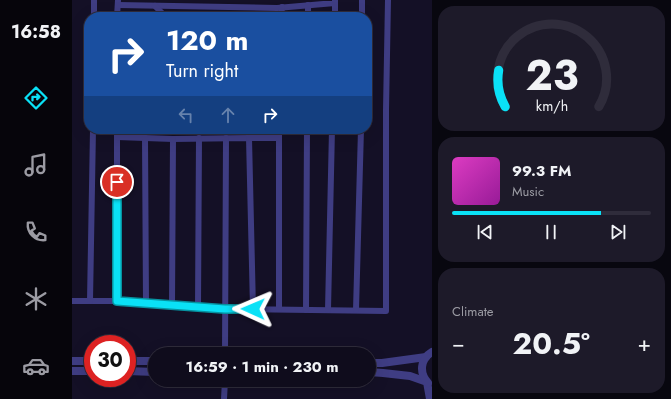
<!DOCTYPE html>
<meta charset="utf-8">
<style>
body{margin:0;font-family:Jost,sans-serif;background:#1d1a29;color:#f1f3f6;height:100vh;display:flex;flex-direction:column;font-size:15px;white-space:nowrap}
*{box-sizing:border-box;margin:0}
p{font-size:13px;color:#9b9ba3}
.icon{flex:none;width:22px;height:22px;fill:none;stroke:currentColor;stroke-width:2;stroke-linecap:round;stroke-linejoin:round}
.map{position:relative;flex:1;overflow:hidden}
.panel{display:flex;flex-direction:column;gap:6px;padding:6px;background:#08070f;width:239px}
.panel>*{flex:none}
.top-card{position:absolute;left:12px;top:12px;width:288px;height:122px;border-radius:16px;box-shadow:0 4px 16px #0002,0 0 0 1px #2f2c3b;background:#1a4fa0;color:#fff;overflow:hidden}
.speed{position:absolute;left:12px;top:335px;display:flex;gap:8px;font-size:20px;font-weight:700;text-align:center}
.speed>*{display:grid;place-content:center;width:52px;height:52px;border-radius:50%;background:#0f0c1c;box-shadow:0 4px 16px #0002,0 0 0 1px #2f2c3b;line-height:1}
.speed .limit{border:6px solid #d22;background:#fff;color:#111}
.pin{position:absolute;display:grid;place-items:center;width:34px;height:34px;color:#fff;margin:-17px;border:2px solid #fff;border-radius:50%;box-shadow:0 1px 4px #0007}
.me{position:absolute;width:44px;margin:-22px;rotate:271deg;stroke-linejoin:round;filter:drop-shadow(0 0 3px #0008)}
.turn{display:flex;align-items:center;gap:14px;height:84px;padding:0 16px;font-size:18px}
.turn .icon{width:52px;height:52px;stroke-width:2.5}
.turn b{display:block;font-size:28px;line-height:34px}
.lanes{display:flex;align-items:center;height:38px;padding:0 16px;background:#0003;justify-content:center;gap:20px;direction:ltr}
.lanes .off{opacity:.35}
.big{font-size:30px;font-weight:700;line-height:1.1}
.panel .widget{flex:1;display:flex;flex-direction:column;justify-content:center;gap:6px;min-width:0;padding:0 14px;border-radius:16px;background:#1d1a29}
.panel .dial{align-items:center;gap:0}
.dial svg{height:104px;overflow:visible;fill:none;stroke:#2f2c3b;stroke-width:7;stroke-linecap:round;text-anchor:middle}
.dial text{fill:#f1f3f6;stroke:none}
.song{display:flex;align-items:center;gap:12px}
.cover{width:48px;height:48px;border-radius:6px;background:linear-gradient(135deg,hsl(310 70% 55%),hsl(300 70% 35%))}
.played{height:4px;border-radius:2px;background:linear-gradient(90deg,#0ae1f6 75%,#2f2c3b 75%)}
.keys{display:flex;justify-content:space-around;direction:ltr}
.heat{display:flex;justify-content:space-between;align-items:center;font-size:22px;direction:ltr}
.trip{position:absolute;left:76px;top:347px;width:228px;height:40px;border-radius:20px;background:#0f0c1c;box-shadow:0 4px 16px #0002,0 0 0 1px #2f2c3b;font-weight:700;line-height:40px;text-align:center}
main{display:flex;flex:1;min-height:0}
.tab-bar{display:flex;flex-direction:column;width:72px;justify-content:space-around;align-items:center;background:#06050b;color:#9b9ba3}
.tab-bar .icon{width:28px;height:28px}
.tab-bar .on{color:#0ae1f6}
.tab-bar b{font-size:18px;color:#f1f3f6}
.map>svg:first-child{display:block}
.lines{fill:none;stroke-linecap:round;stroke-linejoin:round}
.minor{stroke:#3f3d83;stroke-width:6}
.tertiary{stroke:#3f3d83;stroke-width:8}
.route-casing{stroke:#0692a0;stroke-width:10}
.route{stroke:#0ae1f6;stroke-width:7}
</style>
<main>
<nav class="tab-bar">
<b>16:58</b>
<svg class="icon on" aria-label="directions" viewBox="0 0 24 24"><path d="M12 3l9 9-9 9-9-9zM9 14v-3h6M13 9l2 2-2 2"/></svg>
<svg class="icon" aria-label="music" viewBox="0 0 24 24"><path d="M9 18V5l10-2v13"/><circle cx="6" cy="18" r="3"/><circle cx="16" cy="16" r="3"/></svg>
<svg class="icon" aria-label="phone" viewBox="0 0 24 24"><path d="M5 4h4l2 5-3 2q2 4 5 5l2-3 5 2v4C11 20 4 13 5 4z"/></svg>
<svg class="icon" aria-label="climate" viewBox="0 0 24 24"><path d="M12 3v18M4 7l16 10M4 17L20 7"/></svg>
<svg class="icon" aria-label="car" viewBox="0 0 24 24"><path d="M5 17H2v-5l4-1 3-4h7l3 4 3 1v5h-3M9 17h6M6 11h13"/><circle cx="7" cy="17" r="2"/><circle cx="17" cy="17" r="2"/></svg>
</nav>
<div class="map">
<svg width="360" height="399" viewBox="0 0 360 399">
<rect width="100%" height="100%" fill="#141026"/>
<g class="lines">
<!-- minor -->
<g class="minor">
<path d="M46,5L205,8L263,3V0"/>
<path d="M83,6L94,17"/>
<path d="M22,17V0"/>
<path d="M45,17L46,0"/>
<path d="M209,17L210,7"/>
<path d="M236,17V5"/>
<path d="M263,17V3"/>
<path d="M290,17V0"/>
<path d="M45,129V301"/>
<path d="M45,137L101,139L177,138L181,309"/>
<path d="M73,138L74,303"/>
<path d="M177,138H207"/>
<path d="M0,301H45L153,309L314,311V110L316,0"/>
<path d="M18,301L21,129"/>
<path d="M100,305L101,139"/>
<path d="M126,307L127,138"/>
<path d="M207,309V129"/>
<path d="M234,310L235,129"/>
<path d="M256,310L260,129"/>
<path d="M284,310L289,129"/>
<path d="M153,354L154,138"/>
<path d="M152,399L153,380"/>
</g>
<!-- tertiary -->
<g class="tertiary">
<path d="M0,361H21"/>
<path d="M55,361H83"/>
<path d="M297,363H310L354,357"/>
<path d="M0,371H21"/>
<path d="M55,371L83,372"/>
<path d="M297,372L311,373L338,376L355,382L358,399"/>
<path d="M356,383C347,373 348,359 360,352"/>
</g>
</g>
<g class="lines">
<defs>
<path id="route" d="M45,182V301L153,309H181"/>
</defs>
<!-- route casing -->
<use href="#route" class="route-casing"/>
<!-- route -->
<use href="#route" class="route"/>
</g>
</svg>
<div class="speed"><div class="limit">30</div></div>
<div class="pin" style="left:45px;top:182px;background:#d93025"><svg class="icon" aria-label="arrive" viewBox="0 0 24 24"><path d="M6 21V4h12l-3 4 3 4H6"/></svg></div>
<svg class="me" style="left:181px;top:309px" viewBox="-20 -20 40 40"><path d="M0-17L14 15 0 8-14 15z" fill="#0ae1f6" stroke="#fff" stroke-width="4"/></svg>
<div class="trip">16:59 · 1 min · 230 m</div>
<div class="top-card">
<div class="turn"><svg class="icon" aria-label="right" viewBox="0 0 24 24"><path d="M7 20v-9h11M14 6l5 5-5 5"/></svg><div><b>120 m</b>Turn right</div></div>
<div class="lanes"><svg class="icon off" aria-label="left" viewBox="0 0 24 24"><path d="M17 20v-9H6M10 6l-5 5 5 5"/></svg><svg class="icon off" aria-label="ahead" viewBox="0 0 24 24"><path d="M12 20V5M6 11l6-6 6 6"/></svg><svg class="icon" aria-label="right" viewBox="0 0 24 24"><path d="M7 20v-9h11M14 6l5 5-5 5"/></svg></div>
</div>
</div>
<section class="panel">
<div class="widget dial"><svg viewBox="0 0 100 80">
<path d="M14 69A42 42 0 1 1 86 69"/>
<path d="M14 69A42 42 0 0 1 9 41" stroke="#0ae1f6"/>
<text x="50" y="56" font-size="32" font-weight="700">23</text>
<text x="50" y="72" font-size="11">km/h</text>
</svg></div>
<div class="widget">
<div class="song"><i class="cover"></i><div><b>99.3 FM</b><p>Music</p></div></div>
<div class="played"></div>
<div class="keys"><svg class="icon" aria-label="previous" viewBox="0 0 24 24"><path d="M18 5L8 12l10 7zM5 5v14"/></svg><svg class="icon" aria-label="pause" viewBox="0 0 24 24"><path d="M8 5v14M16 5v14"/></svg><svg class="icon" aria-label="next" viewBox="0 0 24 24"><path d="M6 5l10 7-10 7zM19 5v14"/></svg></div>
</div>
<div class="widget"><p>Climate</p>
<div class="heat"><a>−</a><b class="big">20.5°</b><a>+</a></div>
</div>
</section>
</main>
